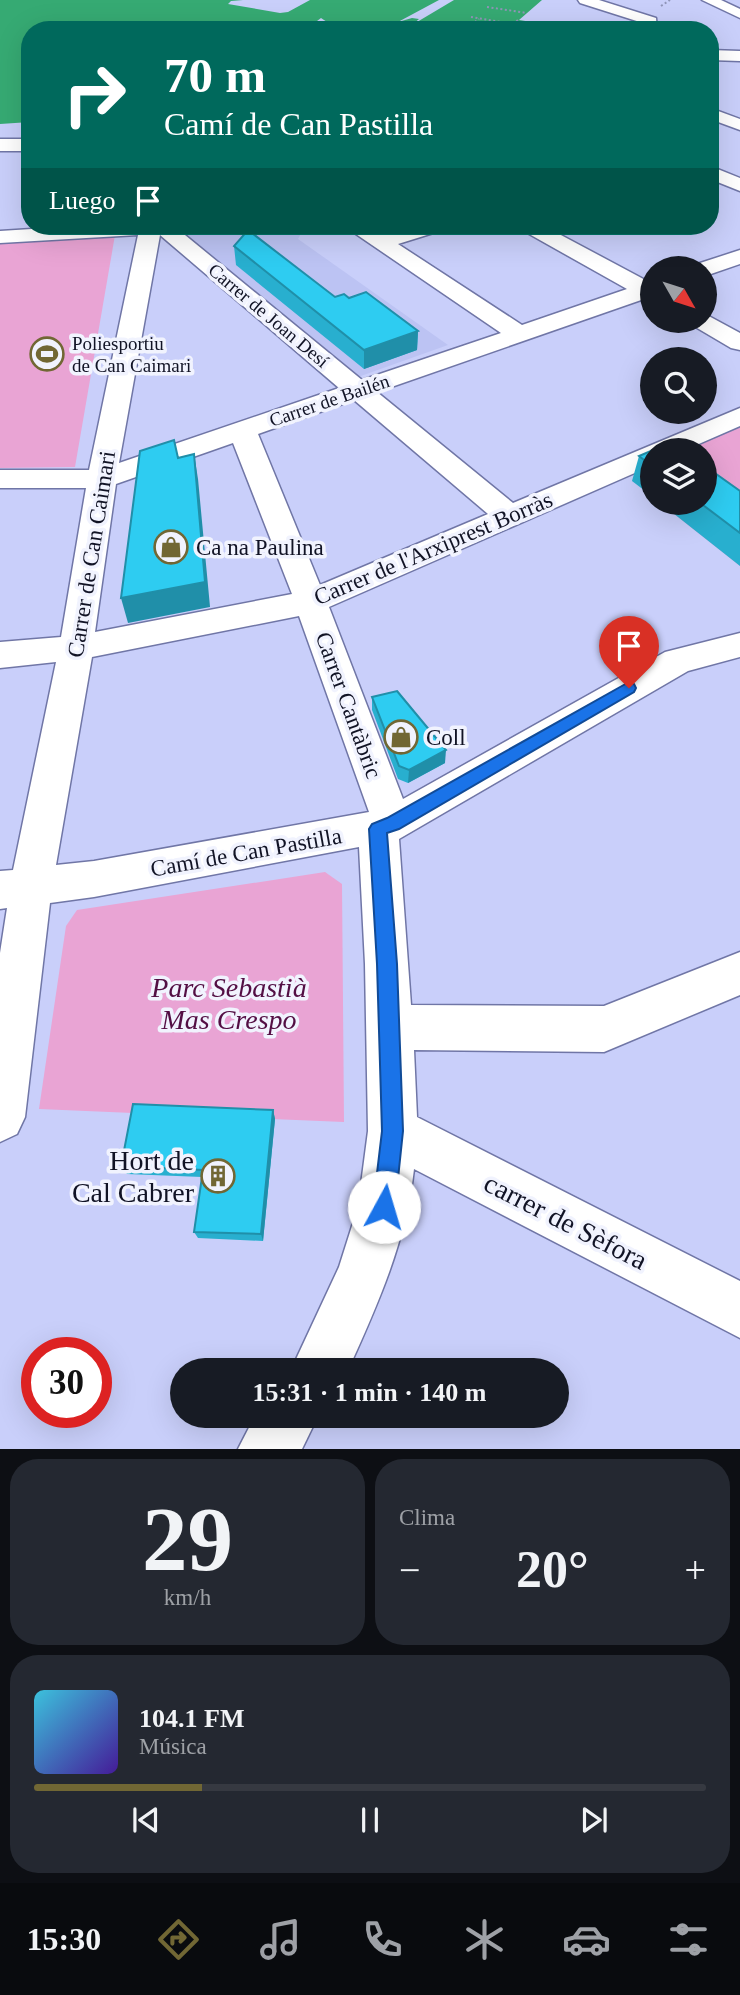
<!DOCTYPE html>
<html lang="es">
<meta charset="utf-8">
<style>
body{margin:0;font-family:"Times New Roman",serif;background:#242831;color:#f1f3f6;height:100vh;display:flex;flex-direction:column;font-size:26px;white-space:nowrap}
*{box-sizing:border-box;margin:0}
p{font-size:23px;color:#9ea1a6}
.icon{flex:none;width:38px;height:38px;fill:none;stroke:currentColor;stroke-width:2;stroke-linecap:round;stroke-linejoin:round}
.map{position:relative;height:1449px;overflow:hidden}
.side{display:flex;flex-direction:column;gap:10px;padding:10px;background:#0d0f14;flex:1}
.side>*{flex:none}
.hud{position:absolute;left:21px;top:21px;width:698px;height:214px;border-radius:28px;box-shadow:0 7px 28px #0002;background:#00695c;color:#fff;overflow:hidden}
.needle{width:46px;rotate:129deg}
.controls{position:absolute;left:640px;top:256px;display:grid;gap:14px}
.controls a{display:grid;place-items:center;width:77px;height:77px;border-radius:50%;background:#171b24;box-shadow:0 7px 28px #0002;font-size:35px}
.speed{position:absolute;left:21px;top:1337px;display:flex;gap:14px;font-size:35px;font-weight:700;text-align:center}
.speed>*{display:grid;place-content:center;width:91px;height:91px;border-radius:50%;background:#171b24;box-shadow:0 7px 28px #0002;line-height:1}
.speed .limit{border:10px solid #d22;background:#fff;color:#111}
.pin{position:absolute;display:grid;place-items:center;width:60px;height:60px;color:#fff;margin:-72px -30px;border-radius:50% 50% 50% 0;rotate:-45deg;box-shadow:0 0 7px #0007}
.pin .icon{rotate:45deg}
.me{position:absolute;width:77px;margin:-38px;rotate:6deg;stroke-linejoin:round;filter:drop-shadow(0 0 5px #0008)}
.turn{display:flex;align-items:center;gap:24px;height:147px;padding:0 28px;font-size:32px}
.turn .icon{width:91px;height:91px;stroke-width:2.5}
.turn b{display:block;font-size:49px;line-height:60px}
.then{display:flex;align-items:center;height:66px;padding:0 28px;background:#0003;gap:14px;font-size:26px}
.big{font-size:52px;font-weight:800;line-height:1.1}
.side .card{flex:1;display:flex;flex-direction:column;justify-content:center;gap:10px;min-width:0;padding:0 24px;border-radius:28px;background:#242831}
.side .dial{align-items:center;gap:0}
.dial b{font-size:91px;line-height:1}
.song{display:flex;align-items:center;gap:21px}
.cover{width:84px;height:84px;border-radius:10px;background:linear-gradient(135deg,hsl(190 70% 55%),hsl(260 70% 35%))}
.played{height:7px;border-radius:4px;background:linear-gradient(90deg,#716734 25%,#363941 25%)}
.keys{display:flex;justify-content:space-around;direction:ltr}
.heat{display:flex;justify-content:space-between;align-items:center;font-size:38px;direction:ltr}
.side .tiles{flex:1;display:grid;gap:10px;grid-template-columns:1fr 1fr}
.card:last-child{grid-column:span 2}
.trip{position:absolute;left:170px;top:1358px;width:399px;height:70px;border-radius:35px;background:#171b24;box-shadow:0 7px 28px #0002;font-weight:800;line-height:70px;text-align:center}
.dock{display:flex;height:112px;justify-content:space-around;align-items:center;background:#090b0e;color:#9ea1a6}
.dock .icon{width:49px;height:49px}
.dock .active{color:#716734}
.dock b{font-size:32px;color:#f1f3f6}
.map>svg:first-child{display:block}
.built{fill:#bcc3f3}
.green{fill:#e9a4d4}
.water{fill:#36aa73}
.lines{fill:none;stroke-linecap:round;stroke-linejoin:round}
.minor-casing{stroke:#7076a6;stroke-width:3}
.path{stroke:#9095b8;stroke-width:2;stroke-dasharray:2 2.5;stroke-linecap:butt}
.minor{fill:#fff;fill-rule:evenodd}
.wall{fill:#28afcf}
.shaded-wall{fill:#208fa9}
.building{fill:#2eccf1;stroke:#208fa9;stroke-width:2}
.route{fill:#1a73e8;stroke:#114b97;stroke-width:2}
.labels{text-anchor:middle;stroke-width:7;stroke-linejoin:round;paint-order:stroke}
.far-street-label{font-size:19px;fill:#111325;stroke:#f1f3fe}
.far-poi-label{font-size:19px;fill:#111325;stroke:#f1f3fe;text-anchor:start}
.poi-label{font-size:23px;fill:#111325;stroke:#f1f3fe;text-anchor:start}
.street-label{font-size:23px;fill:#111325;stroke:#f1f3fe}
.near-park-label{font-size:28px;font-style:italic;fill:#530e44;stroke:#f1f3fe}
.near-poi-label{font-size:28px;fill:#111325;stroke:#f1f3fe;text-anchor:end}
.near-street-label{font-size:28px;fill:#111325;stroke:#f1f3fe}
</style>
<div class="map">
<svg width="740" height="1449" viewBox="0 0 740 1449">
<rect width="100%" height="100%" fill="#c9cffa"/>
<!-- built -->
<path class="built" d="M178,226H305L298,239L448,345L358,377L178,233Z"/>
<!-- green -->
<g class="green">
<path d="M115,235L75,467L0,468V242Z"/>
<path d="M740,427V566L659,502H705V450H687Z"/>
<path d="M325,872L342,884L344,1122L39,1109L66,926L77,910Z"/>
</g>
<!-- water -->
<path class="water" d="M0,0H243L231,1L228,4L280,13L288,12L310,0H439L398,22L412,18L419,19L412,25L454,0H542L519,20L563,27L560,30H339L321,18L317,21L332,30H30V122L0,124Z"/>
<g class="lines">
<defs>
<g id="minor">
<path d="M578,0H599L656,18L657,30H642L643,23L580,3Z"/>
<path d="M702,0H721L740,9V18Z"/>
<path d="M710,50L740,51V61L710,60Z"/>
<path d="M710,108L740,119V130L710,119Z"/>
<rect x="0" y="139" width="30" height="12"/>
<path d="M710,166L740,178V191L710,179Z"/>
<path d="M79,226H174L362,380L501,333L350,230L347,226H371L384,234L414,226H446L443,230L398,244L522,325L627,289L522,230L519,226H544L649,282L653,281V301L644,299L377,392L513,503L740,408V426L685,450H653V465L329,607L403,799L665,652L740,633V657L688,671L399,839L411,1005L604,1006L740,952V995L604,1052L414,1050L417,1117L740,1281V1338L414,1169C406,1241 378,1304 348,1370H291L339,1267L358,1207L368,1131L365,964L359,847L94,897L50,903L25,1117L17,1134L0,1142V953L7,908L0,909V871L13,870L56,662L0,668V642L61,637L86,488H0V470H89L138,235L0,243V231ZM160,235L339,388L119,463ZM354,400L488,514L320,585L258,434ZM233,443L292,594L95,632L116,484ZM299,616L369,812L94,861L56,865L92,657Z"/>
<path d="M740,250V264L705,276V268H695L697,264Z"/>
<path d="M705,314L740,333V350L731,348L692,325L688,320H705Z"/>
<path d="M255,1416H318L302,1449H238Z"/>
</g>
</defs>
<!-- minor casing -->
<use href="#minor" class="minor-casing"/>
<!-- path -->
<g class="path">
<path d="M661,6L670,0"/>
<path d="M487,7L527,13"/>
<path d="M471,17L513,24"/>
<path d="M464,30L479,19"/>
<path d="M506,30L518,20"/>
</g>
<!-- minor -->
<use href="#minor" class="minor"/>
</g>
<!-- wall -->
<g class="wall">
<path d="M234,246L335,297L349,298L418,331L417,350L364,369L236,265Z"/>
<path d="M653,450V497L632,481L639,456Z"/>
<path d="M740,491V566L659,502H705Z"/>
<path d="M372,697L445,763L408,783L398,779L372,710Z"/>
<path d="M273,1110L275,1119L263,1241L198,1238L194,1232L202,1177L127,1174L121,1166Z"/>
</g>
<!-- shaded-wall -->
<g class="shaded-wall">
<path d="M418,331L417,350L364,369V350Z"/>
<path d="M194,454L198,479L210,607L128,623L121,598Z"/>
<path d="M446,750L445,763L408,783L409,770Z"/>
<path d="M273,1110L275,1119L263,1241L261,1234Z"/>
</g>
<!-- building -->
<g class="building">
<path d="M248,230L335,297L344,294L349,298L366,292L418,331L364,350L234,246Z"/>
<path d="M174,440L178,458L194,454L205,582L121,598L140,451Z"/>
<path d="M672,442L683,450H653Z"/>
<path d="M653,450V467L639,456Z"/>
<path d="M705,466L740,491V533L699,502H705Z"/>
<path d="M397,691L446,750L409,770L399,766L372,697Z"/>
<path d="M133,1104L273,1110L261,1234L194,1232L203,1170L121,1166Z"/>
</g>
<!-- route -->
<path class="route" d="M629,682L634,684L636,688L634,692L399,829L387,833L397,964L403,1131L395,1207L392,1215L384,1218L376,1215L373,1207L382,1131L377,964L369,829L372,824L387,818Z"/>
<!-- icons -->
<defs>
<symbol id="stadium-ring" viewBox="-11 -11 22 22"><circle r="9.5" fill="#f1f3fe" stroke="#716734" stroke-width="1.5"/><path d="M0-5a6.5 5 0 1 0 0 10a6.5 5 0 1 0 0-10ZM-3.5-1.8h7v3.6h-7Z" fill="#716734"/></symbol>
<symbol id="shop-ring" viewBox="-11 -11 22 22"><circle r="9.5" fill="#f1f3fe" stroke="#716734" stroke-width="1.5"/><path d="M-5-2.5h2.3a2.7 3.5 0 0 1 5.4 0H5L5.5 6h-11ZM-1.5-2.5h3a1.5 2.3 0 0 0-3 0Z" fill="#716734"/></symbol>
<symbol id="building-ring" viewBox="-11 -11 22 22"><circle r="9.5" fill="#f1f3fe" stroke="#716734" stroke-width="1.5"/><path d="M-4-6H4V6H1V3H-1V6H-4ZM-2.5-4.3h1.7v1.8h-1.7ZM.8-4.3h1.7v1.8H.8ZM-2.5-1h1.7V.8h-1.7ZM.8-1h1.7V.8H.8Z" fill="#716734"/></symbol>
</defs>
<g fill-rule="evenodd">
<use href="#stadium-ring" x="28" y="335" width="38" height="38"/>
<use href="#shop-ring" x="152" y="528" width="38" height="38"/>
<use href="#shop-ring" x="382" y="718" width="38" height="38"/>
<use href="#building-ring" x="199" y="1157" width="38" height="38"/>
</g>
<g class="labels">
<!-- far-street labels -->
<g class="far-street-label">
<text transform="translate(269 315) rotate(40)" y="7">Carrer de Joan Desí</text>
<text transform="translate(329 400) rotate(-19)" y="7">Carrer de Bailén</text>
</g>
<!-- far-poi labels -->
<g class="far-poi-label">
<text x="72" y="350">Poliesportiu<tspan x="72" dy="22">de Can Caimari</tspan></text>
</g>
<!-- poi labels -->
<g class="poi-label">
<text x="196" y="555">Ca na Paulina</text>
<text x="426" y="745">Coll</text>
</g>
<!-- street labels -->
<g class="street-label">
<text transform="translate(433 548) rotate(-23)" y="8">Carrer de l'Arxiprest Borràs</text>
<text transform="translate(91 554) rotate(-81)" y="8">Carrer de Can Caimari</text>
<text transform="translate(349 705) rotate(70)" y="8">Carrer Cantàbric</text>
<text transform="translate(246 852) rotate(-10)" y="8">Camí de Can Pastilla</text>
</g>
<!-- near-park labels -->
<g class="near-park-label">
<text x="229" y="997">Parc Sebastià<tspan x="229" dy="32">Mas Crespo</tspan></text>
</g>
<!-- near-poi labels -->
<g class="near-poi-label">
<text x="194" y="1170">Hort de<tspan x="194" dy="32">Cal Cabrer</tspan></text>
</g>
<!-- near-street labels -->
<g class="near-street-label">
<text transform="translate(566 1221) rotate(27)" y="10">carrer de Sèfora</text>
</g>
</g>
</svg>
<div class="controls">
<a><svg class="needle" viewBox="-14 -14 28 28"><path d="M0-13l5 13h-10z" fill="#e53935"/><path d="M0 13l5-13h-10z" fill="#9ea1a6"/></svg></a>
<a><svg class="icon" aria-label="search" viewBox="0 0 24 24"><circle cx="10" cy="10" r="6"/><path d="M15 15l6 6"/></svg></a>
<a><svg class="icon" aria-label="layers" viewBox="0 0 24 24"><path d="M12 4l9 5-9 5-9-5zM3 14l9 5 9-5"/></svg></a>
</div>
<div class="speed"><div class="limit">30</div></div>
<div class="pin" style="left:629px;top:688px;background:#d93025"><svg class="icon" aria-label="arrive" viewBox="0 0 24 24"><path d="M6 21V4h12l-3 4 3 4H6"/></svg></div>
<svg class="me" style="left:384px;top:1207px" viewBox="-20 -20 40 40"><circle r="19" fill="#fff"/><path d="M0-13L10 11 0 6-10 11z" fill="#1a73e8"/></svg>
<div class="trip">15:31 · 1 min · 140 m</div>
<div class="hud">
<div class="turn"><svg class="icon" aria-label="right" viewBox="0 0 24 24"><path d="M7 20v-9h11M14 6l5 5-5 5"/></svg><div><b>70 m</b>Camí de Can Pastilla</div></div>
<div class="then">Luego<svg class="icon" aria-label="arrive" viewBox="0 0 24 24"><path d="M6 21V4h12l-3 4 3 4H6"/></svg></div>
</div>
</div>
<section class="side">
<div class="tiles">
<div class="card dial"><b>29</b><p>km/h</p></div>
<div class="card"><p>Clima</p>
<div class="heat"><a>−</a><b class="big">20°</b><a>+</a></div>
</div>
<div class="card">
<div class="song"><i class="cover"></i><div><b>104.1 FM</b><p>Música</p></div></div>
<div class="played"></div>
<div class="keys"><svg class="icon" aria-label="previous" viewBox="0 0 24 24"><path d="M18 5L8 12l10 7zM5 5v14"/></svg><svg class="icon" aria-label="pause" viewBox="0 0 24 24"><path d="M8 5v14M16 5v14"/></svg><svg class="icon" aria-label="next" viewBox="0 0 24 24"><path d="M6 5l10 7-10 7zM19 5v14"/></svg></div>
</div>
</div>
</section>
<nav class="dock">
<b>15:30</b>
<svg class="icon active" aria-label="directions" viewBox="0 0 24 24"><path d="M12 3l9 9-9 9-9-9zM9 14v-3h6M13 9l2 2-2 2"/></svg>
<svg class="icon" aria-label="music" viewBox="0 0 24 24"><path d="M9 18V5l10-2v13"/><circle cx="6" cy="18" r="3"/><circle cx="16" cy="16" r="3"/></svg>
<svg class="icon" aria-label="phone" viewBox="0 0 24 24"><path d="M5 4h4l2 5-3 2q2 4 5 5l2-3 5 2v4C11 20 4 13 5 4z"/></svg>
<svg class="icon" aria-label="climate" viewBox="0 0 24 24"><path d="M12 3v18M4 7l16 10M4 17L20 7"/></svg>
<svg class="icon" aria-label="car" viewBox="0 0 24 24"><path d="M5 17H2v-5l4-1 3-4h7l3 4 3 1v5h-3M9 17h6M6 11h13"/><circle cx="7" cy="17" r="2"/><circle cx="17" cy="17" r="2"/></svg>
<svg class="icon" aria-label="filters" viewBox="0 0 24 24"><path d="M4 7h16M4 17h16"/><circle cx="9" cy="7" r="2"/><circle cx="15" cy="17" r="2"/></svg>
</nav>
